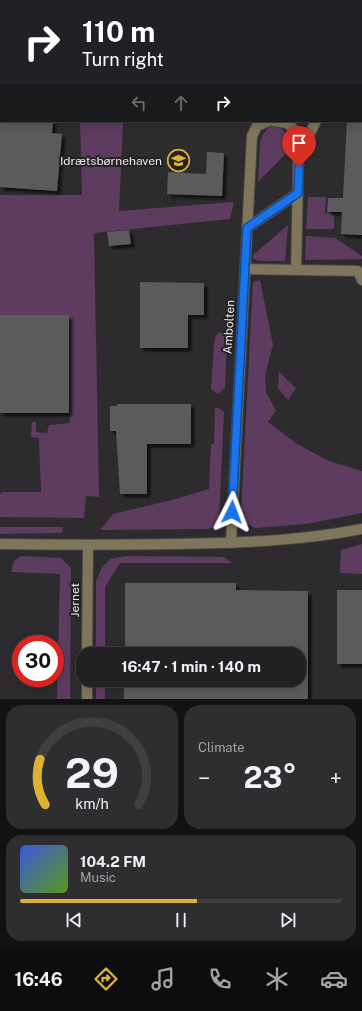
<!DOCTYPE html>
<meta charset="utf-8">
<style>
body{margin:0;font-family:"Public Sans",sans-serif;background:#2e2d2f;color:#f1f3f6;height:100vh;display:flex;flex-direction:column;font-size:15px;white-space:nowrap}
*{box-sizing:border-box;margin:0}
p{font-size:13px;color:#a2a3a5}
.icon{flex:none;width:22px;height:22px;fill:none;stroke:currentColor;stroke-width:2;stroke-linecap:round;stroke-linejoin:round}
.map{position:relative;height:699px;overflow:hidden}
.panel{display:flex;flex-direction:column;gap:6px;padding:6px;background:#131213;flex:1}
.panel>*{flex:none}
.top-card{position:absolute;left:0px;top:0px;width:362px;height:122px;box-shadow:0 2px 10px #0003,0 0 0 1px #3f3e40;background:#202124;color:#fff;overflow:hidden}
.speed{position:absolute;left:12px;top:635px;display:flex;gap:8px;font-size:20px;font-weight:700;text-align:center}
.speed>*{display:grid;place-content:center;width:52px;height:52px;border-radius:50%;background:#222022;box-shadow:0 2px 10px #0003,0 0 0 1px #3f3e40;line-height:1}
.speed .limit{border:6px solid #d22;background:#fff;color:#111}
.pin{position:absolute;display:grid;place-items:center;width:34px;height:34px;color:#fff;margin:-41px -17px;border-radius:50% 50% 50% 0;rotate:-45deg;box-shadow:0 0 4px #0007}
.pin .icon{rotate:45deg}
.me{position:absolute;width:44px;margin:-22px;rotate:3deg;stroke-linejoin:round;filter:drop-shadow(0 0 3px #0008)}
.turn{display:flex;align-items:center;gap:14px;height:84px;padding:0 16px;font-size:18px}
.turn .icon{width:52px;height:52px;stroke-width:2.5}
.turn b{display:block;font-size:28px;line-height:34px}
.lanes{display:flex;align-items:center;height:38px;padding:0 16px;background:#0003;justify-content:center;gap:20px;direction:ltr}
.lanes .off{opacity:.35}
.big{font-size:30px;font-weight:700;line-height:1.1}
.panel .tile{flex:1;display:flex;flex-direction:column;justify-content:center;gap:6px;min-width:0;padding:0 14px;border-radius:16px;background:#2e2d2f}
.panel .dial{align-items:center;gap:0}
.dial svg{height:104px;overflow:visible;fill:none;stroke:#3f3e40;stroke-width:7;stroke-linecap:round;text-anchor:middle}
.dial text{fill:#f1f3f6;stroke:none}
.song{display:flex;align-items:center;gap:12px}
.cover{width:48px;height:48px;border-radius:6px;background:linear-gradient(135deg,hsl(230 70% 55%),hsl(90 70% 35%))}
.played{height:4px;border-radius:2px;background:linear-gradient(90deg,#ddb133 55%,#3f3e40 55%)}
.keys{display:flex;justify-content:space-around;direction:ltr}
.heat{display:flex;justify-content:space-between;align-items:center;font-size:22px;direction:ltr}
.panel .tiles{flex:1;display:grid;gap:6px;grid-template-columns:1fr 1fr}
.tile:last-child{grid-column:span 2}
.trip{position:absolute;left:76px;top:647px;width:230px;height:40px;border-radius:16px;background:#222022;box-shadow:0 2px 10px #0003,0 0 0 1px #3f3e40;font-weight:700;line-height:40px;text-align:center}
.tab-bar{display:flex;height:64px;justify-content:space-around;align-items:center;background:#0e0d0e;color:#a2a3a5}
.tab-bar .icon{width:28px;height:28px}
.tab-bar .active{color:#ddb133}
.tab-bar b{font-size:18px;color:#f1f3f6}
.map>svg:first-child{display:block}
.green{fill:#5e3c60}
.building{fill:#5d5a5d;filter:url(#shadow)}
.lines{fill:none;stroke-linecap:round;stroke-linejoin:round}
.minor-casing{stroke:#494649;stroke-width:12}
.minor{stroke:#7f755b;stroke-width:10}
.route-casing{stroke:#114b97;stroke-width:10}
.route{stroke:#1a73e8;stroke-width:7}
.labels{text-anchor:middle;stroke-width:4;stroke-linejoin:round;paint-order:stroke}
.poi-label{font-size:12px;fill:#eceaec;stroke:#242124;text-anchor:end}
.street-label{font-size:12px;fill:#eceaec;stroke:#242124}
</style>
<div class="map">
<svg width="362" height="699" viewBox="0 0 362 699">
<defs>
<filter id="shadow"><feDropShadow dx="3.5" dy="3.5" stdDeviation="1" flood-color="#0009"/></filter>
</defs>
<rect width="100%" height="100%" fill="#2e2b2e"/>
<!-- green -->
<g class="green">
<path d="M80,121H123L119,211L234,202L230,219L94,233L99,497L86,496L84,518L0,517V494L2,492H41L39,438L31,437L32,422H36V432L47,433L49,425L70,423L69,316L0,315V195H82Z"/>
<path d="M270,125L278,126L288,135L292,147L258,182L260,143L262,136Z"/>
<path d="M308,197H326L325,213L334,214V229H306Z"/>
<path d="M288,225L285,261H263L253,259V255Z"/>
<path d="M306,236L335,238L362,256V259L305,260Z"/>
<path d="M260,280L273,345L265,375L266,392L276,411L268,422L297,444L329,461L362,471V513L306,524L255,528L245,522L241,511L253,282Z"/>
<path d="M221,332L227,335L225,388L218,394L211,389L214,344L216,335Z"/>
<path d="M279,372L296,388L288,400L278,388Z"/>
<path d="M215,408H219L224,412L219,519L212,528L206,529L100,530L113,514L172,500L209,489L211,444H214Z"/>
<path d="M0,527H63L62,533L0,534Z"/>
<path d="M362,544V574L340,573L341,550Z"/>
<path d="M21,556L61,558L71,568L70,699H57L60,574L11,572L14,561Z"/>
<path d="M126,556L224,557L232,563H120L105,587V654H96V581L102,567L111,559Z"/>
<rect x="96" y="680" width="9" height="19"/>
</g>
<!-- building -->
<g class="building">
<path d="M0,121H53L52,133L62,134L57,191L0,187Z"/>
<path d="M347,121H362V235L341,234L342,212H327L328,198H343Z"/>
<path d="M207,152L224,153L222,196L167,194L168,172L206,174Z"/>
<path d="M129,230L131,244L109,246L107,232Z"/>
<path d="M140,282L204,283V315H188V348H140Z"/>
<rect x="0" y="315" width="69" height="98"/>
<path d="M117,404H191V444H147V494H120L116,431H110V406H117Z"/>
<path d="M125,583H236V590L308,591V699H124V680H299V654H125Z"/>
<rect x="337" y="590" width="25" height="74"/>
</g>
<g class="lines">
<defs>
<g id="minor">
<path d="M274,121L287,123L299,134L296,270"/>
<path d="M300,153L316,121"/>
<path d="M247,228L298,193"/>
<path d="M245,269L358,271L362,280"/>
<path d="M231,543L252,136L257,126L269,121"/>
<path d="M0,544C59,545 118,545 177,544C239,543 301,541 362,529"/>
<path d="M87,654L88,546"/>
<path d="M87,699V680"/>
</g>
</defs>
<!-- minor casing -->
<use href="#minor" class="minor-casing"/>
<!-- minor -->
<use href="#minor" class="minor"/>
</g>
<g class="lines">
<defs>
<path id="route" d="M232,512L247,228L298,193L299,167"/>
</defs>
<!-- route casing -->
<use href="#route" class="route-casing"/>
<!-- route -->
<use href="#route" class="route"/>
</g>
<!-- icons -->
<defs>
<symbol id="school-ring" viewBox="-11 -11 22 22"><circle r="9.5" fill="#242124" stroke="#ddb133" stroke-width="1.5"/><path d="M0-5L7-2L0 1L-7-2ZM-4 1L0 2.5L4 1V4Q0 6-4 4Z" fill="#ddb133"/></symbol>
</defs>
<g fill-rule="evenodd">
<use href="#school-ring" x="166" y="148" width="25" height="25"/>
</g>
<g class="labels">
<!-- poi labels -->
<g class="poi-label">
<text x="162" y="165">Idrætsbørnehaven</text>
</g>
<!-- street labels -->
<g class="street-label">
<text transform="translate(229 327) rotate(-87)" y="4">Ambolten</text>
<text transform="translate(75 600) rotate(-90)" y="4">Jernet</text>
</g>
</g>
</svg>
<div class="speed"><div class="limit">30</div></div>
<div class="pin" style="left:299px;top:167px;background:#d93025"><svg class="icon" aria-label="arrive" viewBox="0 0 24 24"><path d="M6 21V4h12l-3 4 3 4H6"/></svg></div>
<svg class="me" style="left:232px;top:512px" viewBox="-20 -20 40 40"><path d="M0-17L14 15 0 8-14 15z" fill="#1a73e8" stroke="#fff" stroke-width="4"/></svg>
<div class="trip">16:47 · 1 min · 140 m</div>
<div class="top-card">
<div class="turn"><svg class="icon" aria-label="right" viewBox="0 0 24 24"><path d="M7 20v-9h11M14 6l5 5-5 5"/></svg><div><b>110 m</b>Turn right</div></div>
<div class="lanes"><svg class="icon off" aria-label="left" viewBox="0 0 24 24"><path d="M17 20v-9H6M10 6l-5 5 5 5"/></svg><svg class="icon off" aria-label="ahead" viewBox="0 0 24 24"><path d="M12 20V5M6 11l6-6 6 6"/></svg><svg class="icon" aria-label="right" viewBox="0 0 24 24"><path d="M7 20v-9h11M14 6l5 5-5 5"/></svg></div>
</div>
</div>
<section class="panel">
<div class="tiles">
<div class="tile dial"><svg viewBox="0 0 100 80">
<path d="M14 69A42 42 0 1 1 86 69"/>
<path d="M14 69A42 42 0 0 1 10 34" stroke="#ddb133"/>
<text x="50" y="56" font-size="32" font-weight="700">29</text>
<text x="50" y="72" font-size="11">km/h</text>
</svg></div>
<div class="tile"><p>Climate</p>
<div class="heat"><a>−</a><b class="big">23°</b><a>+</a></div>
</div>
<div class="tile">
<div class="song"><i class="cover"></i><div><b>104.2 FM</b><p>Music</p></div></div>
<div class="played"></div>
<div class="keys"><svg class="icon" aria-label="previous" viewBox="0 0 24 24"><path d="M18 5L8 12l10 7zM5 5v14"/></svg><svg class="icon" aria-label="pause" viewBox="0 0 24 24"><path d="M8 5v14M16 5v14"/></svg><svg class="icon" aria-label="next" viewBox="0 0 24 24"><path d="M6 5l10 7-10 7zM19 5v14"/></svg></div>
</div>
</div>
</section>
<nav class="tab-bar">
<b>16:46</b>
<svg class="icon active" aria-label="directions" viewBox="0 0 24 24"><path d="M12 3l9 9-9 9-9-9zM9 14v-3h6M13 9l2 2-2 2"/></svg>
<svg class="icon" aria-label="music" viewBox="0 0 24 24"><path d="M9 18V5l10-2v13"/><circle cx="6" cy="18" r="3"/><circle cx="16" cy="16" r="3"/></svg>
<svg class="icon" aria-label="phone" viewBox="0 0 24 24"><path d="M5 4h4l2 5-3 2q2 4 5 5l2-3 5 2v4C11 20 4 13 5 4z"/></svg>
<svg class="icon" aria-label="climate" viewBox="0 0 24 24"><path d="M12 3v18M4 7l16 10M4 17L20 7"/></svg>
<svg class="icon" aria-label="car" viewBox="0 0 24 24"><path d="M5 17H2v-5l4-1 3-4h7l3 4 3 1v5h-3M9 17h6M6 11h13"/><circle cx="7" cy="17" r="2"/><circle cx="17" cy="17" r="2"/></svg>
</nav>
